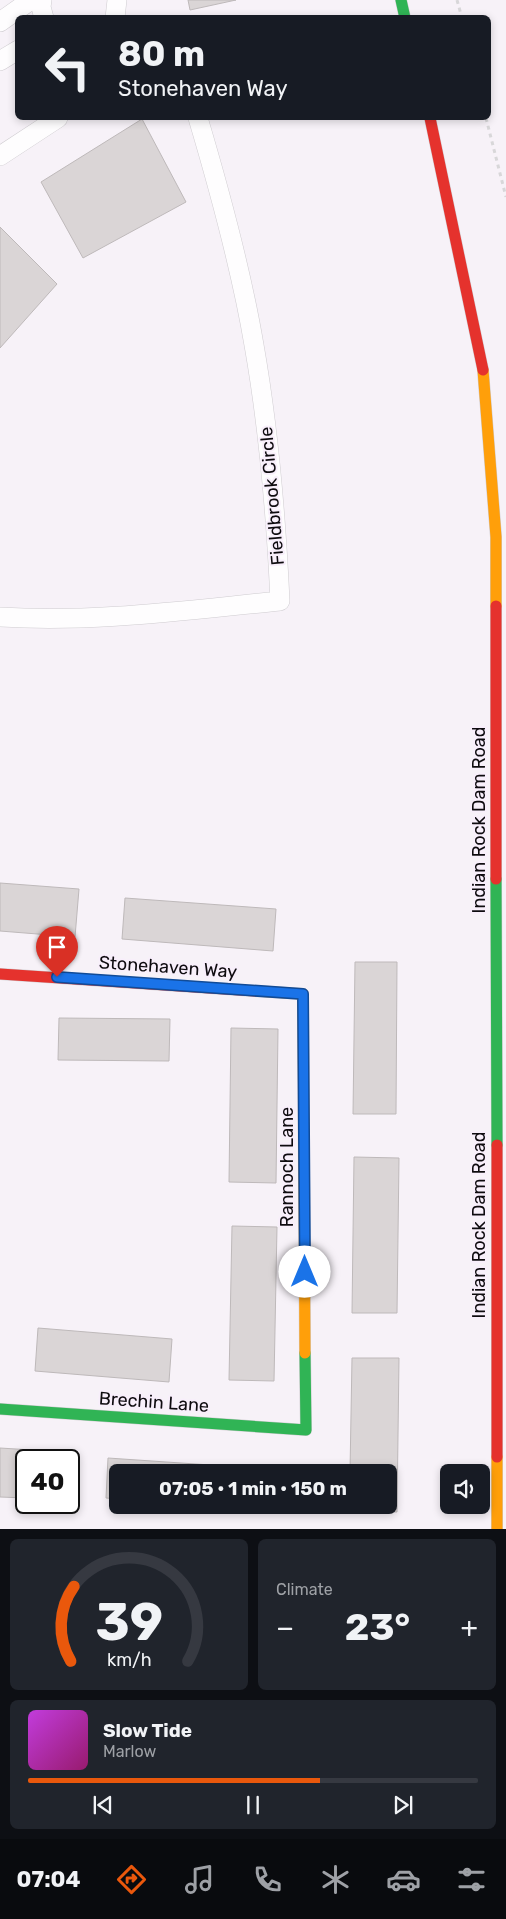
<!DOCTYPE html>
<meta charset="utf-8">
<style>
body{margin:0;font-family:Rubik,sans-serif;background:#20242c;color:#f1f3f6;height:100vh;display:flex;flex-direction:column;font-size:19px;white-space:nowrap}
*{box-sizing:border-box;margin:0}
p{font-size:16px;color:#9ea1a6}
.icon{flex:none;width:28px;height:28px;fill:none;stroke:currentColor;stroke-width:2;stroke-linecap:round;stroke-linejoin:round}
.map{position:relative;height:1529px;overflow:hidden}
.drawer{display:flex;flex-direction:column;gap:10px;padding:10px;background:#0d0f14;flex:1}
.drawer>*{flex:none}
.banner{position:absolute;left:15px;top:15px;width:476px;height:105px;border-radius:8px;box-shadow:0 2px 8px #0003;background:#171b24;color:#f1f3f6;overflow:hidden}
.tools{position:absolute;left:440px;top:1464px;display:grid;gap:10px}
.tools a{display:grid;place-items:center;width:50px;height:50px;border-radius:8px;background:#171b24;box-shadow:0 2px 8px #0003;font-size:25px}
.speed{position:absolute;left:15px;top:1449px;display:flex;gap:10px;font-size:25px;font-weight:700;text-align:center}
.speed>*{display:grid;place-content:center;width:65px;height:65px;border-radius:50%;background:#171b24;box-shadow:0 2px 8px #0003;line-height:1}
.speed .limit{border:2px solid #111;border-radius:8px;background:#fff;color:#111}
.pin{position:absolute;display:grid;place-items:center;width:42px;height:42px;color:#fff;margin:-51px -21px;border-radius:50% 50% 50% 0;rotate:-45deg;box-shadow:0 0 5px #0007}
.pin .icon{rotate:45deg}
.me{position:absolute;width:55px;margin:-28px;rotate:0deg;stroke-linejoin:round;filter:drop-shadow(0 0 4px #0008)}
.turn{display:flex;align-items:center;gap:18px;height:105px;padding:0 20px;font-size:22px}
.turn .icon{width:65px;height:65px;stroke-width:2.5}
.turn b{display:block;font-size:35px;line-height:42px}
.big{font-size:38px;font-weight:700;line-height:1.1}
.drawer .tile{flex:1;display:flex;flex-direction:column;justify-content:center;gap:8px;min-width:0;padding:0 18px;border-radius:8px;background:#20242c}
.drawer .dial{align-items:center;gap:0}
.dial svg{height:130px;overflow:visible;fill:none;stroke:#363941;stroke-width:7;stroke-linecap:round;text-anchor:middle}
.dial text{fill:#f1f3f6;stroke:none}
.song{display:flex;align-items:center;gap:15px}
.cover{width:60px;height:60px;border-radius:8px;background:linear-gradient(135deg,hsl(290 70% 55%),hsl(320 70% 35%))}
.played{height:5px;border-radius:2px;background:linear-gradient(90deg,#ea580c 65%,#363941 65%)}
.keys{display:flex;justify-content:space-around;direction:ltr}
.heat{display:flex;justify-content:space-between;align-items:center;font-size:28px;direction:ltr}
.drawer .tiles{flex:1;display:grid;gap:10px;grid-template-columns:1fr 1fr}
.tile:last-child{grid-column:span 2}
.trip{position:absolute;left:109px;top:1464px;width:288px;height:50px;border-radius:8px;background:#171b24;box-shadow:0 2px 8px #0003;font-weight:700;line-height:50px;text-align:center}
.dock{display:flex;height:80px;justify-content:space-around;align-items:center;background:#090b0e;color:#9ea1a6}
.dock .icon{width:35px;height:35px}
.dock .active{color:#ea580c}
.dock b{font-size:22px;color:#f1f3f6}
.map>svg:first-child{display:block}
.building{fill:#dad5d6;stroke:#beb9ba}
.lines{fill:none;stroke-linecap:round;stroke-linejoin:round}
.street-casing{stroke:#cfccd0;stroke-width:20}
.fast-casing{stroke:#cfccd0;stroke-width:12}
.slow-casing{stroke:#cfccd0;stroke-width:12}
.jam-casing{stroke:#cfccd0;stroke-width:12}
.path{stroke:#d8d7d9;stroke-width:3;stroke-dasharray:4 4;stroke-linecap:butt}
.street{stroke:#fefdfe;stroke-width:19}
.fast{stroke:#30b455;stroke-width:11}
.slow{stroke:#ff9f0a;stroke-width:11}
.jam{stroke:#e5322d;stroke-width:11}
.route-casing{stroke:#114b97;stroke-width:12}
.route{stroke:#1a73e8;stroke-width:9}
.labels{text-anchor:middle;stroke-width:4;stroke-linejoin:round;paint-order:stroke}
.street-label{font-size:18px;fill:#0e0b0f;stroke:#f8effb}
</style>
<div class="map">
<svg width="506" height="1529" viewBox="0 0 506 1529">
<rect width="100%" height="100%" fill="#f7f2f8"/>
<!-- building -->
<g class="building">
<path d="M188,0H236L190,10Z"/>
<path d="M142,119L186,202L83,258L41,182Z"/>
<path d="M0,227L57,284L0,348Z"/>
<path d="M0,883L79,889L75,937L0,931Z"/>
<path d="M125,898L276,909L273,951L122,939Z"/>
<path d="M355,962H397L396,1114H353Z"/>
<path d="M59,1018L170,1019L169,1061L58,1060Z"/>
<path d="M231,1028L278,1029L276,1183L229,1182Z"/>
<path d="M354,1157L399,1158L397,1313H352Z"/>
<path d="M232,1226L277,1227L274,1381L229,1380Z"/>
<path d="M38,1328L172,1339L169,1382L35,1371Z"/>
<path d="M352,1358H399L397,1512L349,1511V1505H388V1472H350Z"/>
<path d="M0,1448L64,1452L63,1460H26V1498L0,1497Z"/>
<path d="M108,1458L283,1470V1472H118V1499L106,1498Z"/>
<path d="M202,1505H281L280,1510Z"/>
</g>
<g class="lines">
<defs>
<g id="street">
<path d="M42,0L41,7L44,18"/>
<path d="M115,18L117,0"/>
<path d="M0,22L31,0"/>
<path d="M0,61L18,50"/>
<path d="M0,156L58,118"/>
<path d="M0,617C93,623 187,610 280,601C276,515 269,430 254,345C241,268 220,192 198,118"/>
</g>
<g id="fast">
<path d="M401,0L405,18"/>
<path d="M496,879L497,1145"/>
<path d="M0,1409L306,1430L305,1353"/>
</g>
<g id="slow">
<path d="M483,370L496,537V606"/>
<path d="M255,991L303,994L305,1353"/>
<path d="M497,1457V1529"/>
</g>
<g id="jam">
<path d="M430,118L483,370"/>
<path d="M496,606V879"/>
<path d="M0,974L255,991"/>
<path d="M497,1145V1457"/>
</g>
</defs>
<!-- street casing -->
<use href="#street" class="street-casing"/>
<!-- fast casing -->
<use href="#fast" class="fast-casing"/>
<!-- slow casing -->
<use href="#slow" class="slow-casing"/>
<!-- jam casing -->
<use href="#jam" class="jam-casing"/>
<!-- path -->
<g class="path">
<path d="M457,0L462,18"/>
<path d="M486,118L506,197"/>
</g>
<!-- street -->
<use href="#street" class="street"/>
<!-- fast -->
<use href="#fast" class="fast"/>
<!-- slow -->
<use href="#slow" class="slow"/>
<!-- jam -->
<use href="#jam" class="jam"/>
</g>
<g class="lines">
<defs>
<path id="route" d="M57,977L303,994L305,1272"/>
</defs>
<!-- route casing -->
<use href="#route" class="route-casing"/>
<!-- route -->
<use href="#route" class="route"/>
</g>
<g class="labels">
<!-- street labels -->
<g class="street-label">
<text transform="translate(272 496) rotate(-95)" y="6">Fieldbrook Circle</text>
<text transform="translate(479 820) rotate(-90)" y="6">Indian Rock Dam Road</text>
<text transform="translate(168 967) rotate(4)" y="6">Stonehaven Way</text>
<text transform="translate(287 1167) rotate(-90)" y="6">Rannoch Lane</text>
<text transform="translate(479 1225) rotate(-90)" y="6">Indian Rock Dam Road</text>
<text transform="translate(154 1402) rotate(4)" y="6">Brechin Lane</text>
</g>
</g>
</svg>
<div class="tools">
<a><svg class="icon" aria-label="sound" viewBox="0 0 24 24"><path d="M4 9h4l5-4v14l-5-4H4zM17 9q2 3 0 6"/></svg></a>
</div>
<div class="speed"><div class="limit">40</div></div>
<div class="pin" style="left:57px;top:977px;background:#d93025"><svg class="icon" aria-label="arrive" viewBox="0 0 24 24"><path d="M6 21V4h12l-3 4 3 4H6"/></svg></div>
<svg class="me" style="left:305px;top:1272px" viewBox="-20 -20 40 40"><circle r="19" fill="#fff"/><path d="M0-13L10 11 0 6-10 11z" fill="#1a73e8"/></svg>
<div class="trip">07:05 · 1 min · 150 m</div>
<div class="banner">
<div class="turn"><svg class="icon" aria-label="left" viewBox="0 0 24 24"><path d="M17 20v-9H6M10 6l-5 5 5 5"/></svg><div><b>80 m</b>Stonehaven Way</div></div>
</div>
</div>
<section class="drawer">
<div class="tiles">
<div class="tile dial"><svg viewBox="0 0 100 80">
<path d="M14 69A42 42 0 1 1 86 69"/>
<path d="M14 69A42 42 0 0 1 16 23" stroke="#ea580c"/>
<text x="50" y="56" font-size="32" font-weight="700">39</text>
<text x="50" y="72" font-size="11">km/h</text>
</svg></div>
<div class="tile"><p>Climate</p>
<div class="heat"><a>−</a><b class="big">23°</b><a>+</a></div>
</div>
<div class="tile">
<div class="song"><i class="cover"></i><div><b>Slow Tide</b><p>Marlow</p></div></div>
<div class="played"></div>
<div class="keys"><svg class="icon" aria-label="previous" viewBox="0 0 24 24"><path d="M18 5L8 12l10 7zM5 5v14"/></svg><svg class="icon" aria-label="pause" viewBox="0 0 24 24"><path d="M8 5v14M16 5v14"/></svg><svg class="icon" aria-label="next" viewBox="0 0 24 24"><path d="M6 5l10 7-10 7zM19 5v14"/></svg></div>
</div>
</div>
</section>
<nav class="dock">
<b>07:04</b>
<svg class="icon active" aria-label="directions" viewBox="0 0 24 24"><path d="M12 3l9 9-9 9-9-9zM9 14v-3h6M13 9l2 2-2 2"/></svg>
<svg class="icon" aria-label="music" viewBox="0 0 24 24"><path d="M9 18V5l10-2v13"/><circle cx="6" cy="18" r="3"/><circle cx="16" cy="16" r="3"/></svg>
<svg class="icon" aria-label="phone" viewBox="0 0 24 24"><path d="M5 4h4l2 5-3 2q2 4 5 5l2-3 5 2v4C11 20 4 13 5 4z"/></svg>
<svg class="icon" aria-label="climate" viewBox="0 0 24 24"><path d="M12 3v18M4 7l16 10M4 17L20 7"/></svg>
<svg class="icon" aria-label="car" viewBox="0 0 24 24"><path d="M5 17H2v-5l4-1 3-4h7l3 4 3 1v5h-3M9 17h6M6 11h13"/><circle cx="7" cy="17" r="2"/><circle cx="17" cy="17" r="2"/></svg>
<svg class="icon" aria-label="filters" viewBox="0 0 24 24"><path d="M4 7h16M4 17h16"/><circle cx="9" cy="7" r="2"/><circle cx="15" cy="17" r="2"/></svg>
</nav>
